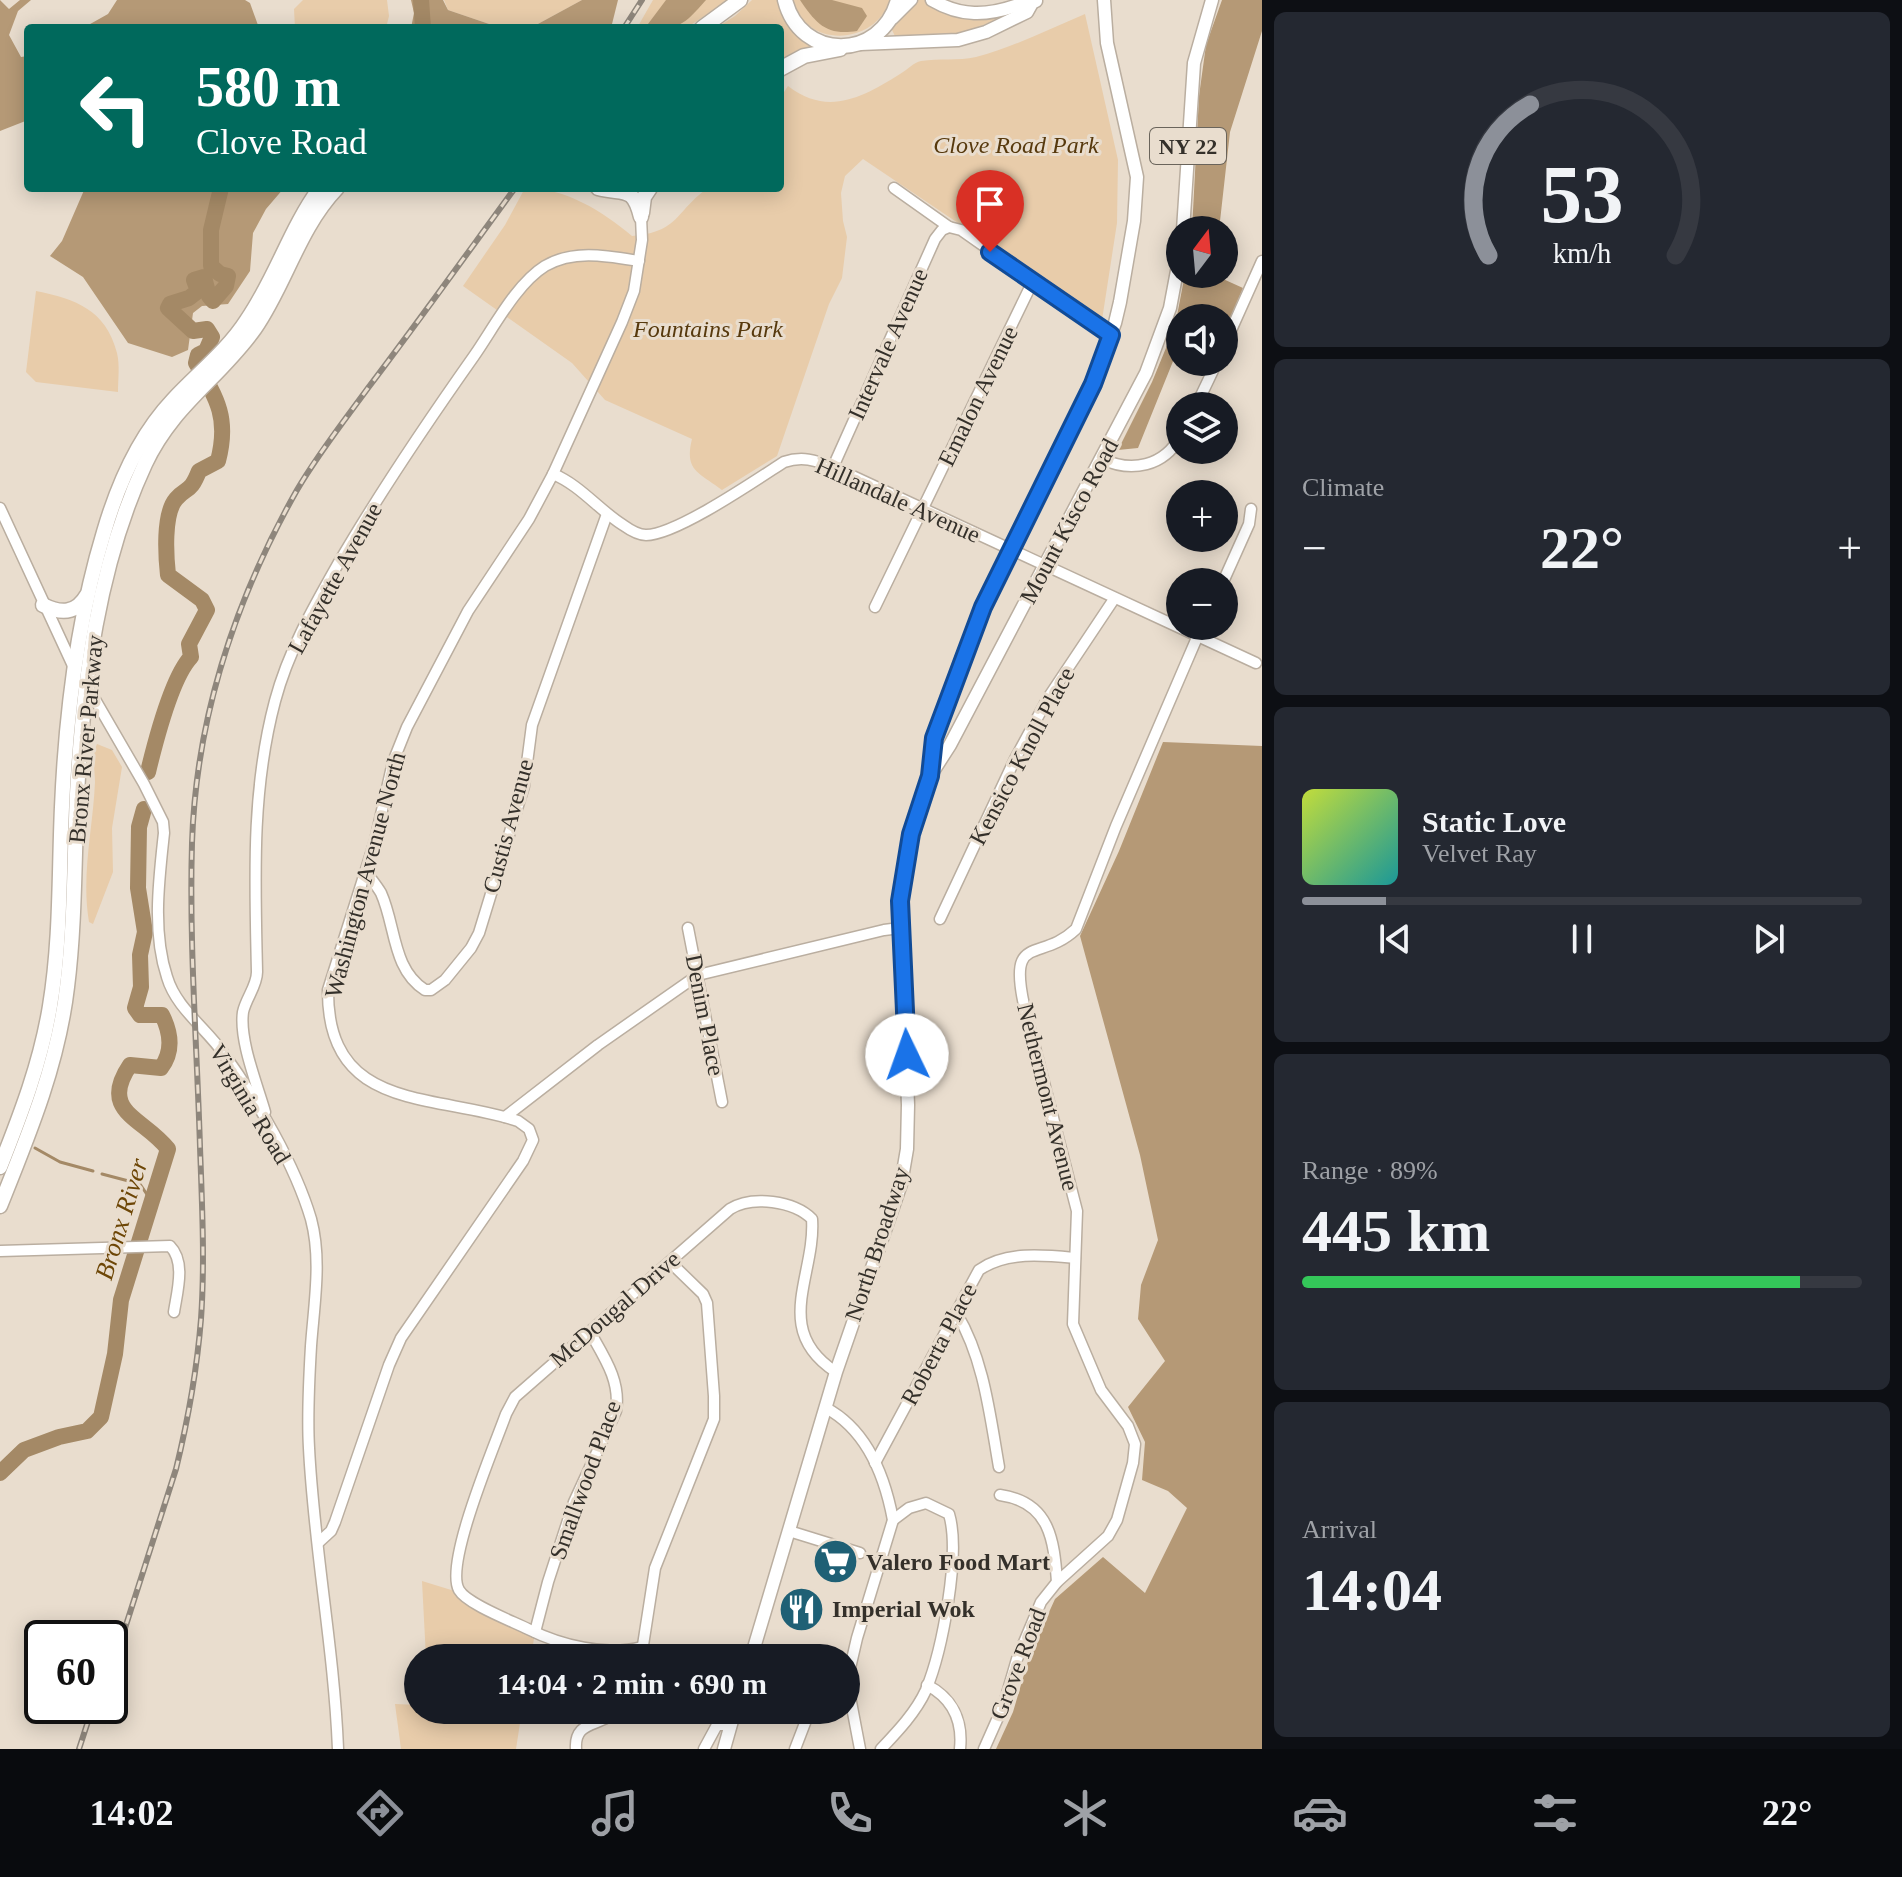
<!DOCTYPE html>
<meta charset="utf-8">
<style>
body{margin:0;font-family:Georgia,serif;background:#242831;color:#f1f3f6;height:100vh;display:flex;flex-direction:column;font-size:30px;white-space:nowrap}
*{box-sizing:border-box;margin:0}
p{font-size:26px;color:#9ea1a6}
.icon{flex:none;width:44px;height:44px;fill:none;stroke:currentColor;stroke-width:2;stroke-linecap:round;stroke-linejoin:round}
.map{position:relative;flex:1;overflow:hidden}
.details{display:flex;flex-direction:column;gap:12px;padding:12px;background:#0d0f14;width:640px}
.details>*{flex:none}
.hud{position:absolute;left:24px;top:24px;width:760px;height:168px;border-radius:8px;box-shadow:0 4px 20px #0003;background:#00695c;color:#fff;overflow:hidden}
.needle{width:52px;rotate:16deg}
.buttons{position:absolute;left:1166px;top:216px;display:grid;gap:16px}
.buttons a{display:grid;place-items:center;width:72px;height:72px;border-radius:50%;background:#171b24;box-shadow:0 4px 20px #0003;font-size:40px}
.speed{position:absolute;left:24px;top:1620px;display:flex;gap:16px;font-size:40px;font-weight:700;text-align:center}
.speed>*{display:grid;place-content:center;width:104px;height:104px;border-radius:50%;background:#171b24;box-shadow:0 4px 20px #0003;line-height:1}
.speed .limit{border:4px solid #111;border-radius:12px;background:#fff;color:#111}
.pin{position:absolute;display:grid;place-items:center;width:68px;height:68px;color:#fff;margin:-82px -34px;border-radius:50% 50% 50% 0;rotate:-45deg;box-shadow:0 0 8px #0007}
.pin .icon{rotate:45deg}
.me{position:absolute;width:88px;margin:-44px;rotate:357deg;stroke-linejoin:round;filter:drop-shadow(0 0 6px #0008)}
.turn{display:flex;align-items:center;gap:28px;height:168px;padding:0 40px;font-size:36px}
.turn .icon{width:104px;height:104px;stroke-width:2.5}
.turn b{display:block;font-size:56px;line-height:68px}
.big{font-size:60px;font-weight:700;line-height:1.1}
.details .card{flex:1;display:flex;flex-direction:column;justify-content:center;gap:12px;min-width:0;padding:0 28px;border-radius:12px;background:#242831}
.details .dial{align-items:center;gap:0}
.dial svg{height:208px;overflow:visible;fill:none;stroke:#363941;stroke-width:7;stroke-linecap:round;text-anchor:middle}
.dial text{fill:#f1f3f6;stroke:none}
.song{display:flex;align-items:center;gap:24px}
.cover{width:96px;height:96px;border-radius:12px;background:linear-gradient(135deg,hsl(70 70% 55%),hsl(180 70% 35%))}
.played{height:8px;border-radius:4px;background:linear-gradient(90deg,#8c9099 15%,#363941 15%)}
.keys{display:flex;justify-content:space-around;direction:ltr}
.heat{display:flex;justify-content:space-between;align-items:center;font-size:44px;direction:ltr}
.charge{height:12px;border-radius:6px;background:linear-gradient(90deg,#34c759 89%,#363941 0)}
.trip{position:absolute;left:404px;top:1644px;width:456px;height:80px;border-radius:40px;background:#171b24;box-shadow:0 4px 20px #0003;font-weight:700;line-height:80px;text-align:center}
.menu{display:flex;height:128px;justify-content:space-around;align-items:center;background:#090b0e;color:#9ea1a6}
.menu .icon{width:56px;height:56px}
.menu .current{color:#8c9099}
.menu b{font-size:36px;color:#f1f3f6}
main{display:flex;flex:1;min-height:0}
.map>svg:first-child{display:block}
.green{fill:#e8ccaa}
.forest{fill:#b59976}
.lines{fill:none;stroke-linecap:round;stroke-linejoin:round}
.stream{stroke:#a48966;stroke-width:3}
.river{stroke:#a48966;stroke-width:16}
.minor-casing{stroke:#baaea0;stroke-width:13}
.major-casing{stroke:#baaea0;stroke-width:15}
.highway-casing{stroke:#baaea0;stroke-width:17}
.minor{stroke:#fff;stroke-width:10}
.major{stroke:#fff;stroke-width:12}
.highway{stroke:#fff;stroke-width:14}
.rail-casing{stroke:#8e867c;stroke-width:6}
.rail{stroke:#e9ddce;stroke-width:3;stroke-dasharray:9;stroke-linecap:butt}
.route-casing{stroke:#114b97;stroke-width:20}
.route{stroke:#1a73e8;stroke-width:14}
.labels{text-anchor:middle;stroke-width:6;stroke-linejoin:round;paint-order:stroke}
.shield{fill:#e9ddce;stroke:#6a645b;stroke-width:2}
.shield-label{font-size:22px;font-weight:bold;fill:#34302a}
.park-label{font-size:24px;font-style:italic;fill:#57390d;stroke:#e9ddce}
.street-label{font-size:24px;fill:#34302a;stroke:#e9ddce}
.poi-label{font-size:24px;font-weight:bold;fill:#34302a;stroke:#e9ddce;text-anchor:start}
.water-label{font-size:26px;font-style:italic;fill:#6d4606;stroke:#e9ddce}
</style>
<main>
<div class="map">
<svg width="1262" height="1749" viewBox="0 0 1262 1749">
<rect width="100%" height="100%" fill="#e9ddce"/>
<!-- green -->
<g class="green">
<path d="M303,0H387L389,16L386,28H295L294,9Z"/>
<path d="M444,0H582L536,25H492L448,10Z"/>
<path d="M653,0H729L686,28H637Z"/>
<path d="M752,0H781L811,40L809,49L780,63V28H716L735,16Z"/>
<path d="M792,0H890C875,46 805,49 792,0Z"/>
<path d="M915,0H926L937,7L1015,11C976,30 940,44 895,36L892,30Z"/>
<path d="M1085,14L1118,160L1117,223L1102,320L863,159L845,176L841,193L843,221L847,237L842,278L829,304L777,456L722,490C699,472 684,471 692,439L605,400L572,363L463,286L505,225L525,188C566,188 602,211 632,236C680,232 675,211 708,188H780V98L788,86C828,117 863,97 900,74C907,70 914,62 921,61C939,58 958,61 976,57C1014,47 1049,29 1085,14Z"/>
<path d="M36,291C76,299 106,310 117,353C120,365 118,380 118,392L36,382L26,372Z"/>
<path d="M97,744L112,750L122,767L112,828L113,872L93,924L89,922C81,875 93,829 95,782C95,768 91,757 97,744Z"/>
<path d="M422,1581L461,1593L535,1632L531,1658H426Z"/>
<path d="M395,1704L418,1705V1710H522L516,1749H401Z"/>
</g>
<!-- forest -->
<g class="forest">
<path d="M0,0L9,9L20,0H31L18,11L9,35L21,57L28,56V120L0,131Z"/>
<path d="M117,0H245L250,3L259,28H83L108,14Z"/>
<path d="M411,0H443L448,10L492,25H536L582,0H618L611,28H411L414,13Z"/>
<path d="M666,0H706C682,27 681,28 645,28Z"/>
<path d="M800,0H832L862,8L867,16L857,31C827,36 816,24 800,0Z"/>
<path d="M1222,0H1262V31L1230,132L1219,230H1192L1199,96L1206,45Z"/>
<path d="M85,188H284L266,209L253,233L250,271L228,304L202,306L193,313L188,350L172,357L128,343L83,277L50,256L62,241Z"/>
<path d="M1185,274H1212L1243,288L1229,321L1199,306L1192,318H1180V344L1138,448L1118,450L1152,382L1175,326Z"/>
<path d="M1163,742L1262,746V1749H996L1013,1712L1030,1654L1055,1599L1103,1557L1145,1593L1187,1508L1168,1491L1142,1480L1145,1442L1128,1407L1165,1361L1138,1319L1141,1285L1158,1240L1140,1155L1080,936L1119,851Z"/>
</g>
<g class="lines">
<!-- stream -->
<g class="stream">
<path d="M35,1148L60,1162L93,1171"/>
<path d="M102,1174L140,1184L152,1202"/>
</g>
<!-- river -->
<g class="river">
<path d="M421,0L423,28"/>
<path d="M148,772C155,743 172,677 191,657L189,644L207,610L202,600L168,575C166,557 163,514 176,499C187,486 190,494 199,471L218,461C229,419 218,400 196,363L198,355L206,351L212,337L207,329L193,331L168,308L170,304L189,298L198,291L194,280L204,277L209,296L213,301L226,286L228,276L220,274L211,266V230L221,188"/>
<path d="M0,1473L24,1450L59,1437L87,1431L101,1417L115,1354L121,1300L168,1149C144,1118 98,1112 130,1065L161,1068C173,1052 171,1033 162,1015H140L135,1008L141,987L140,955L145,932L138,888L139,827L144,809"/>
</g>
<defs>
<g id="minor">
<path d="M893,19L912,0"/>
<path d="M894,188L949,227L961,230L1111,335"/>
<path d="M1224,346L1262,261"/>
<path d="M1196,406L1217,362"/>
<path d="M1102,459C1132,473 1164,466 1180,437"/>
<path d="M833,467L935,239L942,230L949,227"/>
<path d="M553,474C580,485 599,510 623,525C630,530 638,535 646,535C676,535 756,480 784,462C802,456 815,460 833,467L1256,663"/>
<path d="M0,508L74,668"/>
<path d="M1223,582L1249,524L1251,509"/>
<path d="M875,607L1033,281"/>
<path d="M86,684L144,784L163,822L164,833C159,879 152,932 167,977C176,1008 206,1028 224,1054C257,1100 295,1165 311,1219C322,1260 314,1304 311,1346C309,1380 307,1414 309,1448C314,1549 334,1648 338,1749"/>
<path d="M366,872C371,879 377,886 381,893C396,926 392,969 425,990H431L445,980L471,948L479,933L524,786L532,725L607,514"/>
<path d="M940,919L1015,759L1048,698L1114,599"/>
<path d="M688,928L722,1102"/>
<path d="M265,1112C257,1084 239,1040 243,1012C246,998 257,986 257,972C255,880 251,791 275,701C288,652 313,608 338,564C380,492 426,424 474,356C493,329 516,284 545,266C574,249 608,256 639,261"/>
<path d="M505,1117L598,1045L698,975L884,930L900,928"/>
<path d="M0,1251L170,1246C186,1262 177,1292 174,1312"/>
<path d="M957,1314C984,1359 990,1416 999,1467"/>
<path d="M826,1408C867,1430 885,1477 893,1520L857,1638L847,1681L860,1749"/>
<path d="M875,1463L979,1270C1006,1251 1044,1255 1075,1258"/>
<path d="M1000,1495C1050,1502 1054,1540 1057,1582"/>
<path d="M789,1531L860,1553"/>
<path d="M319,1542L331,1531L335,1522L389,1365L401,1338L523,1161L533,1140L529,1129L518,1121C435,1093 327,1113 328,990L375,841L393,762L407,727L468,611L529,519L553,474L622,322L634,291L642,240L641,217"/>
<path d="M535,1632L548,1582L574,1502L616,1411C621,1381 604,1357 590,1332"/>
<path d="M642,1647C606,1657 560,1645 528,1629C512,1621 467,1604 459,1590C444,1564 495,1445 506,1414L515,1397L730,1209C752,1195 794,1201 812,1219C816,1275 771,1330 836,1372"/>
<path d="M752,1654L766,1658"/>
<path d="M641,1658L655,1568L714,1419V1396L707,1303L703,1294L670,1262"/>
<path d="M927,1685C952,1698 963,1720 960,1749"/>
<path d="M576,1749C574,1719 601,1728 616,1710"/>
<path d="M704,1749L717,1725H731"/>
<path d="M795,1749L810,1710"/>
<path d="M881,1749C898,1731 916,1712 926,1690C942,1651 961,1554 949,1514L926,1503L909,1508L893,1520"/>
<path d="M984,1749L1004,1704L1017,1659L1041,1602L1057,1582L1108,1536L1117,1520L1133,1463L1135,1444L1128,1426L1101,1390L1073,1324L1077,1211L1024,1005C1008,932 1040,963 1076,929L1116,826L1202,626"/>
</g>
<g id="major">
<path d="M932,0C961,17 987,16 1018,5C1024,3 1030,3 1036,1"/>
<path d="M860,44L958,40L986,32L1027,12L1032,3"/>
<path d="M1183,230L1194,63L1212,0"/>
<path d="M932,773L950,745L1146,373L1170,308L1180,255"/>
<path d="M751,1658L836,1372L901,1184L907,1149L908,1105L900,901L911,834L930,776L934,738L962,657L990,592L1093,384L1115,323L1120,302L1134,221L1137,177L1107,43L1104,0"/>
<path d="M724,1749L735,1710"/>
</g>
<g id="highway">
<path d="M785,0C800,61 881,62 898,0"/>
<path d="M702,28L740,0"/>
<path d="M780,69L804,56L840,49"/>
<path d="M598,188C625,195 633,185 641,217"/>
<path d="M642,213L644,197L650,188"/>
<path d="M43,605C61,614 76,614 87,595"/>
<path d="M0,1167C21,1114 41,1062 50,1006C61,940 59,873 62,807C66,714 77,621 104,532C118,484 138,437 173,400C198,373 227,351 247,320C276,278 290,229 320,188"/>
<path d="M0,1206C29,1134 58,1064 67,987C75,923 74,858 77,794C83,683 98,565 145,464C173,404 219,379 255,328C286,283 298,229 337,188"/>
</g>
</defs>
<!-- minor casing -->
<use href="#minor" class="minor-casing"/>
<!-- major casing -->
<use href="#major" class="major-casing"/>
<!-- highway casing -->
<use href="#highway" class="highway-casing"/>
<!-- minor -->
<use href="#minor" class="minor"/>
<!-- major -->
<use href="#major" class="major"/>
<!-- highway -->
<use href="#highway" class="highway"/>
<defs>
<g id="rail">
<path d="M624,28L642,0"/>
<path d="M110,1675L176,1469C188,1420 197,1369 201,1319C205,1262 202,1204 200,1147C197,1046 189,944 192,843C196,718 236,598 297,490C318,454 344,421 368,388C418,322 466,255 515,188"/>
<path d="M79,1749L93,1706"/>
</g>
</defs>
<!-- rail casing -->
<use href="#rail" class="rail-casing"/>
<!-- rail -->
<use href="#rail" class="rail"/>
</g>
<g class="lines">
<defs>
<path id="route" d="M907,1055L900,901L911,834L930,776L934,738L983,607L1093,384L1111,335L990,252"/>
</defs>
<!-- route casing -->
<use href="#route" class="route-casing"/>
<!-- route -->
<use href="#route" class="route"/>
</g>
<!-- icons -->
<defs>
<symbol id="supermarket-disc" viewBox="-11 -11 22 22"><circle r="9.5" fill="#1f6075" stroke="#e9ddce"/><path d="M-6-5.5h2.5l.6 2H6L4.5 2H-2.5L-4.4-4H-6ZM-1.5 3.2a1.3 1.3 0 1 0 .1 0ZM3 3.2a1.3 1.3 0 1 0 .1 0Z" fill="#fff"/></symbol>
<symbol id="restaurant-disc" viewBox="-11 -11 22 22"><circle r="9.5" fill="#1f6075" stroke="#e9ddce"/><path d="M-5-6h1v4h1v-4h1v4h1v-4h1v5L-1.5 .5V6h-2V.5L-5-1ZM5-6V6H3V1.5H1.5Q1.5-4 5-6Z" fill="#fff"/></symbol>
</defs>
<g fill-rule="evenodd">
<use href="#supermarket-disc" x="810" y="1536" width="51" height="51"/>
<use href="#restaurant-disc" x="776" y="1584" width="51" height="51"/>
</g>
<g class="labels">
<!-- shield labels -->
<rect class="shield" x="1150" y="128" width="76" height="36" rx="6"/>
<g class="shield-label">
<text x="1188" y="154">NY 22</text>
</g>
<!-- park labels -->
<g class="park-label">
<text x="1016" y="153">Clove Road Park</text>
<text x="708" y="337">Fountains Park</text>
</g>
<!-- street labels -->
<g class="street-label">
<text transform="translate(888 344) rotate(-66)" y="8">Intervale Avenue</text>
<text transform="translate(978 396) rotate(-64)" y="8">Emalon Avenue</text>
<text transform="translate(898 500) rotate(24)" y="8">Hillandale Avenue</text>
<text transform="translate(1069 521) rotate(-62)" y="8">Mount Kisco Road</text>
<text transform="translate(335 578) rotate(-61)" y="8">Lafayette Avenue</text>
<text transform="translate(86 739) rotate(-85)" y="8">Bronx River Parkway</text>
<text transform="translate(1022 756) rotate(-62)" y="8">Kensico Knoll Place</text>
<text transform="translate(508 826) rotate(-75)" y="8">Custis Avenue</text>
<text transform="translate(365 875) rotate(-75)" y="8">Washington Avenue North</text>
<text transform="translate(705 1015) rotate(79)" y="8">Denim Place</text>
<text transform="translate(1048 1097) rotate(76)" y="8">Nethermont Avenue</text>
<text transform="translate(250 1104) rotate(59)" y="8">Virginia Road</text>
<text transform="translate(877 1244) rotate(-72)" y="8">North Broadway</text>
<text transform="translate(615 1309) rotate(-41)" y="8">McDougal Drive</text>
<text transform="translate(939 1344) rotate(-62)" y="8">Roberta Place</text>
<text transform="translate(585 1480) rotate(-70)" y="8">Smallwood Place</text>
<text transform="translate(1018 1664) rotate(-69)" y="8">Grove Road</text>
</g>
<!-- poi labels -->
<g class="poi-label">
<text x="866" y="1570">Valero Food Mart</text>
<text x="832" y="1617">Imperial Wok</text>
</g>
<!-- water labels -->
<g class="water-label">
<text transform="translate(121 1219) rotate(-73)" y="9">Bronx River</text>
</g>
</g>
</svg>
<div class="buttons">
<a><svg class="needle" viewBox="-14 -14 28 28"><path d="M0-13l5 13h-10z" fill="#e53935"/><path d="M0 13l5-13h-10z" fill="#9ea1a6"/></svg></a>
<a><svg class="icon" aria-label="sound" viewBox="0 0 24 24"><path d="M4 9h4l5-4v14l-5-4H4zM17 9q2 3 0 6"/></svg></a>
<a><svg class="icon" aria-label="layers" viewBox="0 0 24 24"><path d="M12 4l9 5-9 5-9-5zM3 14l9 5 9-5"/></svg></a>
<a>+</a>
<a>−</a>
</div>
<div class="speed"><div class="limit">60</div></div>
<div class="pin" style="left:990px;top:252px;background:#d93025"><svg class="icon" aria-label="arrive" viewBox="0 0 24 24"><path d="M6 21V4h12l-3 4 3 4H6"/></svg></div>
<svg class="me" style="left:907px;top:1055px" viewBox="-20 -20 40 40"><circle r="19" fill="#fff"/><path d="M0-13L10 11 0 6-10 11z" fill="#1a73e8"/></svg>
<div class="trip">14:04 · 2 min · 690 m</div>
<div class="hud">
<div class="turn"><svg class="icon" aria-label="left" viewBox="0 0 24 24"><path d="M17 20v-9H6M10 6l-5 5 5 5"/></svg><div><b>580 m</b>Clove Road</div></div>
</div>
</div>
<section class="details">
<div class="card dial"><svg viewBox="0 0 100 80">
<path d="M14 69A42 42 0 1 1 86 69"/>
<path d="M14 69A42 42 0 0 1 30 11" stroke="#8c9099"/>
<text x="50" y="56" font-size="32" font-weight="700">53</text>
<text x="50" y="72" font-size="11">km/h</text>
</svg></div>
<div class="card"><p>Climate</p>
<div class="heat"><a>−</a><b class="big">22°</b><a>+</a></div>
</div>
<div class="card">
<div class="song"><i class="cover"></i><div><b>Static Love</b><p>Velvet Ray</p></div></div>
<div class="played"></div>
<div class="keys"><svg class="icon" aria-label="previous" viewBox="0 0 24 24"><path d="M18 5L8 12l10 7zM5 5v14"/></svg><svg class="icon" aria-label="pause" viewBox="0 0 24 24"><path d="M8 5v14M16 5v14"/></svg><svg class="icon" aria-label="next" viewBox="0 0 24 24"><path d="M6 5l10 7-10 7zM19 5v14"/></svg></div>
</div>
<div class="card"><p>Range · 89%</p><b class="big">445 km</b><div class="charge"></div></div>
<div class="card"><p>Arrival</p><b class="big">14:04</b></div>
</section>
</main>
<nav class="menu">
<b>14:02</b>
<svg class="icon current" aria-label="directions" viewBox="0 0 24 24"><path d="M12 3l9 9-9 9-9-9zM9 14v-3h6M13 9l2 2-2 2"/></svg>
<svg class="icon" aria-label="music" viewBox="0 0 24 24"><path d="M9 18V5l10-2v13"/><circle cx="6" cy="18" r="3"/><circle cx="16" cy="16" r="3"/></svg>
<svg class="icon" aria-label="phone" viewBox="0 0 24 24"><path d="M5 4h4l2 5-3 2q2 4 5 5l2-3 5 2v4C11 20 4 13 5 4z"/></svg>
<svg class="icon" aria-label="climate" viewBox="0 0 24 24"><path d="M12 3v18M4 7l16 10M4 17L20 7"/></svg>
<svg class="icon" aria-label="car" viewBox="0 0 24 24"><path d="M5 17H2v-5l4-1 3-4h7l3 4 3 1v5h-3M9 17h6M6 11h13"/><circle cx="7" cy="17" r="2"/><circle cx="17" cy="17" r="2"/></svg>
<svg class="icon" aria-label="filters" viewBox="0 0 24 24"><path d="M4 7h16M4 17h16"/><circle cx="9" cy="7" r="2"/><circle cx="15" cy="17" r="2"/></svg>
<b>22°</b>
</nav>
